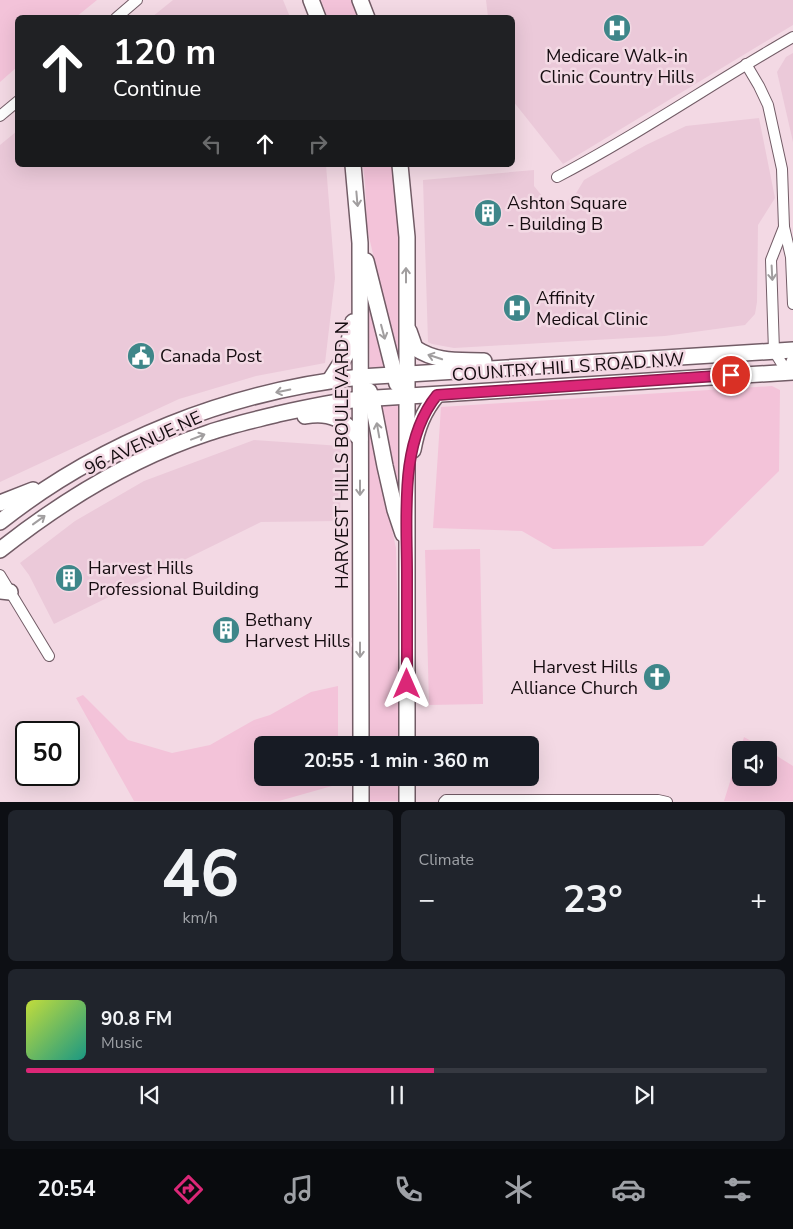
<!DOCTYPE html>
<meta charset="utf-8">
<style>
body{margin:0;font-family:"Nunito Sans",sans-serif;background:#20242c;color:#f1f3f6;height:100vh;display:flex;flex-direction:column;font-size:19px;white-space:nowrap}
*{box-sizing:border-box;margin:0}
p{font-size:16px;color:#9ea1a6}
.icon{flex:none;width:28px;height:28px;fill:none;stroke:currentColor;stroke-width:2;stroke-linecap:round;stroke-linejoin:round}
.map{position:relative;height:802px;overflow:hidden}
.sheet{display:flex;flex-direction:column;gap:8px;padding:8px;background:#0d0f14;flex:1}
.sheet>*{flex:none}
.hud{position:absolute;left:15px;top:15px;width:500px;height:152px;border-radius:8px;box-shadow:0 5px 20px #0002;background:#202124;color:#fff;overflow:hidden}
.buttons{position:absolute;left:732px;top:741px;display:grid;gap:10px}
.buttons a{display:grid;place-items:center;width:45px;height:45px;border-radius:8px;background:#171b24;box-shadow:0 5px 20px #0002;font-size:25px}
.speed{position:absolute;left:15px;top:721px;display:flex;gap:10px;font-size:25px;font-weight:700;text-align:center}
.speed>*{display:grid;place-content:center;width:65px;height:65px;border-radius:50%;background:#171b24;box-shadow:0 5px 20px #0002;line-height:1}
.speed .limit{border:2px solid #111;border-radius:8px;background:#fff;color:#111}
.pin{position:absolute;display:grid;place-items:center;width:42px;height:42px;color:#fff;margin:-21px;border:2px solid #fff;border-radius:50%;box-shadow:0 1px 5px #0007}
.me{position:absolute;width:55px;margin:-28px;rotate:0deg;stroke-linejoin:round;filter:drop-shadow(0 0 4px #0008)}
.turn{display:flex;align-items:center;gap:18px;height:105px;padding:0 15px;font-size:22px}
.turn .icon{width:65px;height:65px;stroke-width:2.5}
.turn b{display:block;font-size:35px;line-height:42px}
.lanes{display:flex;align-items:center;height:48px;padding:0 15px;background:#0003;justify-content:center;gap:25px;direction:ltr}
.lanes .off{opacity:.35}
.big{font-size:38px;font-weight:700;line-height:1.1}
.sheet .card{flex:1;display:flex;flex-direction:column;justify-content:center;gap:8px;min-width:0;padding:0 18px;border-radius:8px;background:#20242c}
.sheet .dial{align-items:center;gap:0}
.dial b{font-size:65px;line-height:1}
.song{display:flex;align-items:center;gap:15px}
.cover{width:60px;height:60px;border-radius:8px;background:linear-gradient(135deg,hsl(70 70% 55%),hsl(170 70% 35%))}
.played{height:5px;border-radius:2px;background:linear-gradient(90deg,#db2777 55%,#363941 55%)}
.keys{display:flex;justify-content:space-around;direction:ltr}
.heat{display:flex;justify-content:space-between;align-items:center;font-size:28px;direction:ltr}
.sheet .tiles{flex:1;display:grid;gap:8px;grid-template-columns:1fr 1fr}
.card:last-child{grid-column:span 2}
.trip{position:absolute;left:254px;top:736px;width:285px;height:50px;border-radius:8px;background:#171b24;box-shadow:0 5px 20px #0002;font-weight:700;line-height:50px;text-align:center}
.tabs{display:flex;height:80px;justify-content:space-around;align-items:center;background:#090b0e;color:#9ea1a6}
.tabs .icon{width:35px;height:35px}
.tabs .on{color:#db2777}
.tabs b{font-size:22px;color:#f1f3f6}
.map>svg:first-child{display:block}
.built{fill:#ebc9d9}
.green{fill:#f3c3d9}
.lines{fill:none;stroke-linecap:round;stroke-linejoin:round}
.street-casing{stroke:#725c66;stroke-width:12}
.secondary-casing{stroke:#725c66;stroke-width:18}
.street{stroke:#fff;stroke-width:10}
.secondary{stroke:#fff;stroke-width:15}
.oneway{stroke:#a19e9f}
.route-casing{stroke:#8e194d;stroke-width:12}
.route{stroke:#db2777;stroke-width:9}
.labels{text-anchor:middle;stroke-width:5;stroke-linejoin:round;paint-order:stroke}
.poi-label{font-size:18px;fill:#150c10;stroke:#f3d9e4;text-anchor:start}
.street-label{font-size:18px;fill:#150c10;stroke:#f3d9e4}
</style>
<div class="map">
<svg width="793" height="802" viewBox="0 0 793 802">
<rect width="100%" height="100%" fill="#f3d9e4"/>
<!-- built -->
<g class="built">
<path d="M173,0H283L290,17H152Z"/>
<path d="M486,0H793V25L563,164L513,101L512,18L488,17Z"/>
<path d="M793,53V142L777,72L786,57Z"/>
<path d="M759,118L775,198L758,225L757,302L755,314L745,325L665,336L454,348L432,344L428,342L423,180L534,170V186L547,202L561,205L575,195L584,180L646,145L686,126Z"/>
<path d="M17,131L18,165H326L335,278L325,363L256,376L179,399L0,482V145Z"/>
<path d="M254,440L341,446L340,521L261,522L54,624L29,575L20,563L75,521L144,481Z"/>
</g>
<!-- green -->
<g class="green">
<path d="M0,0H97L76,17L18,18L17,67L0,82Z"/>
<path d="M321,0H352L361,17H327Z"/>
<path d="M363,165H396L402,229L400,348L396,354L367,228L365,183Z"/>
<path d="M368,303L371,304L389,368L370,369Z"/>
<path d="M772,386L780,390L779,471L703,546L553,549L522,531L433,528L441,407Z"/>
<path d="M380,403H400V491L398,490Z"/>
<path d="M371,433L396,548L401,745H368L369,435Z"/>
<path d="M480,549L483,704L429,705L425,550Z"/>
<path d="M338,686V745H262V778H339V784L279,801H134L76,698L83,695L128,740L172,753L210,745L254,720L270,715L311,692Z"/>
<path d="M744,737L767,750H741V778H769V751L793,766V801H724Z"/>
<path d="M368,778H402V801H369Z"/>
</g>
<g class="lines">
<defs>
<g id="street">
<path d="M116,18L137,0"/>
<path d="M746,64L759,86L768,105L782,169L784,227L791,257L793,304"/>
<path d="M0,116L18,101"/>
<path d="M557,177C638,135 714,82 793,37"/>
<path d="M784,227L771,260L774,351L787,372"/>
<path d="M787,372L793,358"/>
<path d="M0,575L49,656"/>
<path d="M444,802L446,800H658L667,802"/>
</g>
<g id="secondary">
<path d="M311,0L318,18"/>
<path d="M360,0L367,18"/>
<path d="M353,165L360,243L361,745"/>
<path d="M400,165L407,237V745"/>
<path d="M366,261L397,384"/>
<path d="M409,331L415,348C438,363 458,360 484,361"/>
<path d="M330,380L346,355L353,322"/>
<path d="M369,391L372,399L385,466L395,510L403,534"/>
<path d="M305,416C331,411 344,420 360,439"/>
<path d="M413,450C417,428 423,412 437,395"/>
<path d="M0,503L33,490"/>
<path d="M0,522C102,441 231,391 360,377L793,350"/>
<path d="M0,550C63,500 132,458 208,433C231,425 255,420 278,414C305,408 332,402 360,399L793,372"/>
<path d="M0,591L10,592"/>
<path d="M361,802V778"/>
<path d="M407,802V778"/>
</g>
</defs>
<!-- street casing -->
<use href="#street" class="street-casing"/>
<!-- secondary casing -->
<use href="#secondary" class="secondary-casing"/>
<!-- street -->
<use href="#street" class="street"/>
<!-- secondary -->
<use href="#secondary" class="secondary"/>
</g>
<!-- one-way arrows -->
<defs><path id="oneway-shaft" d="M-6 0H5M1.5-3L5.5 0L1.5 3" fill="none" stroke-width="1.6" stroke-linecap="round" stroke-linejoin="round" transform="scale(1.25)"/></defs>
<g class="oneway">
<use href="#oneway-shaft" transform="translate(357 199) rotate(85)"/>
<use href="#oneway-shaft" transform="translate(772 273) rotate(87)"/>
<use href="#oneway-shaft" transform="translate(406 275) rotate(-90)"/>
<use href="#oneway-shaft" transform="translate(383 332) rotate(75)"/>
<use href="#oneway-shaft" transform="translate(435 357) rotate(-162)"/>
<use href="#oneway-shaft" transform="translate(283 391) rotate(168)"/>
<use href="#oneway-shaft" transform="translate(378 430) rotate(-100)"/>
<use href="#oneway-shaft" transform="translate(198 437) rotate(-21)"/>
<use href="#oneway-shaft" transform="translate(360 488) rotate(90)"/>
<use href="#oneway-shaft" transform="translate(39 520) rotate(-36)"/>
<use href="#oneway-shaft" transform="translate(360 650) rotate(90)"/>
</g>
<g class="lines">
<defs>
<path id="route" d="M407,684C407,647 407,610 407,573C407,515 399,442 437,395L731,375"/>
</defs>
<!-- route casing -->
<use href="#route" class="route-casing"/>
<!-- route -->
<use href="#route" class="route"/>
</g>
<!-- icons -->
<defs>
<symbol id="hospital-disc" viewBox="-11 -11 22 22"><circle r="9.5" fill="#3e8689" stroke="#f3d9e4"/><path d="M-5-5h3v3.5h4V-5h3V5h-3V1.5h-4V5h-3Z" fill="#fff"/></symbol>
<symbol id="building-disc" viewBox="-11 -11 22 22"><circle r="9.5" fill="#3e8689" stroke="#f3d9e4"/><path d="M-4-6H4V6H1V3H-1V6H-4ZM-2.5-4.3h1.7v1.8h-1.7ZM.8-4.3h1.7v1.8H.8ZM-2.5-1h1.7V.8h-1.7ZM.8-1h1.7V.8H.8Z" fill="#fff"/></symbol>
<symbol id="civic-disc" viewBox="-11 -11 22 22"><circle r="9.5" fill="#3e8689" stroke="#f3d9e4"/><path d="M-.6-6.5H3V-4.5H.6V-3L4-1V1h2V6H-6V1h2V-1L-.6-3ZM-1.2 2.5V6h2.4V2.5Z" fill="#fff"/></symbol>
<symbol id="church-disc" viewBox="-11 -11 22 22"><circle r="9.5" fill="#3e8689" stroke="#f3d9e4"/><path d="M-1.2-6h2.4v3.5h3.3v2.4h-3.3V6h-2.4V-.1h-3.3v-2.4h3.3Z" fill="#fff"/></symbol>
</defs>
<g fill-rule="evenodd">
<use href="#hospital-disc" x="601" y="12" width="32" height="32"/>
<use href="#building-disc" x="472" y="197" width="32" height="32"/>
<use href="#hospital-disc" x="501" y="292" width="32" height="32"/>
<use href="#civic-disc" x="125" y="340" width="32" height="32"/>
<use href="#building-disc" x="53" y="562" width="32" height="32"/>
<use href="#building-disc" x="210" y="614" width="32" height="32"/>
<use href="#church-disc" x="641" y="661" width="32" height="32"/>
</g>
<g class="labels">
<!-- poi labels -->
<g class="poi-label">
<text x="617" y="62" text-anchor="middle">Medicare Walk-in<tspan x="617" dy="21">Clinic Country Hills</tspan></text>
<text x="507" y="209">Ashton Square<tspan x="507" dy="21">- Building B</tspan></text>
<text x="536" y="304">Affinity<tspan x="536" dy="21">Medical Clinic</tspan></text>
<text x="160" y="362">Canada Post</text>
<text x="88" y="574">Harvest Hills<tspan x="88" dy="21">Professional Building</tspan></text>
<text x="245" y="626">Bethany<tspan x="245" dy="21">Harvest Hills</tspan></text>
<text x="638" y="673" text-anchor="end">Harvest Hills<tspan x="638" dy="21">Alliance Church</tspan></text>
</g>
<!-- street labels -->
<g class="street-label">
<text transform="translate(568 367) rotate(-4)" y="6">COUNTRY HILLS ROAD NW</text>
<text transform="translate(143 443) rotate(-25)" y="6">96 AVENUE NE</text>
<text transform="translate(342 455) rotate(-90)" y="6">HARVEST HILLS BOULEVARD N</text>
</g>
</g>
</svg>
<div class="buttons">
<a><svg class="icon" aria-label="sound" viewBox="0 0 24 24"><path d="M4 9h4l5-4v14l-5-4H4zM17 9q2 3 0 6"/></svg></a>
</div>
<div class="speed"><div class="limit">50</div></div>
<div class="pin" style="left:731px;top:375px;background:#d93025"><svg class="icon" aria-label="arrive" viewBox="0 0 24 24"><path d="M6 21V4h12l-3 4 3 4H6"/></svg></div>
<svg class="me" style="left:407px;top:684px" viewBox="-20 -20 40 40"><path d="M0-17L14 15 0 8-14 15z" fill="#db2777" stroke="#fff" stroke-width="4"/></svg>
<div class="trip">20:55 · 1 min · 360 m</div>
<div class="hud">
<div class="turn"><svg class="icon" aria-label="ahead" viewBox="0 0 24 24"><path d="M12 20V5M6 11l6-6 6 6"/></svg><div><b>120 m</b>Continue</div></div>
<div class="lanes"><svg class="icon off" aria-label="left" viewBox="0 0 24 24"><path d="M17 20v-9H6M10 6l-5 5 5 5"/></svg><svg class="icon" aria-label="ahead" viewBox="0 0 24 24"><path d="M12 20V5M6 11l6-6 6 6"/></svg><svg class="icon off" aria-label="right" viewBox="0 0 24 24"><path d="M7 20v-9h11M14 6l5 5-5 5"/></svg></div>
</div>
</div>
<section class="sheet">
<div class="tiles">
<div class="card dial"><b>46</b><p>km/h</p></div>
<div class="card"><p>Climate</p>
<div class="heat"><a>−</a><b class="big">23°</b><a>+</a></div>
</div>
<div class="card">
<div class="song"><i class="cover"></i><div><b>90.8 FM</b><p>Music</p></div></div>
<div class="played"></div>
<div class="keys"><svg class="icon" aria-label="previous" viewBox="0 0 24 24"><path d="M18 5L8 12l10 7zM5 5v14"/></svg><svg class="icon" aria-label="pause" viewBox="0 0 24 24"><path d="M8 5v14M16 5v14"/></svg><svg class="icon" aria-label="next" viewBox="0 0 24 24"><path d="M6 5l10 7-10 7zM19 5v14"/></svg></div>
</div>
</div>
</section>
<nav class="tabs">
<b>20:54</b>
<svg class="icon on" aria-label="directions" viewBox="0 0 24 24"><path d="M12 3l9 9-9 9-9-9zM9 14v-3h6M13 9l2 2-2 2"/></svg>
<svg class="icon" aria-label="music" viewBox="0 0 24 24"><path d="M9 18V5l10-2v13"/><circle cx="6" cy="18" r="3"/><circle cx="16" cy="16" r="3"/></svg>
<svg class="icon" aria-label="phone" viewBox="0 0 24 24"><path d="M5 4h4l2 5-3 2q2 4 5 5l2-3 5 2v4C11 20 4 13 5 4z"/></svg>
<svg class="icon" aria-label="climate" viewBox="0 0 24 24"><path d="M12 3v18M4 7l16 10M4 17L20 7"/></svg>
<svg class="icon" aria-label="car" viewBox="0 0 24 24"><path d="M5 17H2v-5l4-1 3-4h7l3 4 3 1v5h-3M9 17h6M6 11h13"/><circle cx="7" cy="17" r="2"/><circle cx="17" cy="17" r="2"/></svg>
<svg class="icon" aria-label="filters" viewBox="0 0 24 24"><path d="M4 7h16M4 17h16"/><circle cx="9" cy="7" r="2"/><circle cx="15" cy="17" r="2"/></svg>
</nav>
